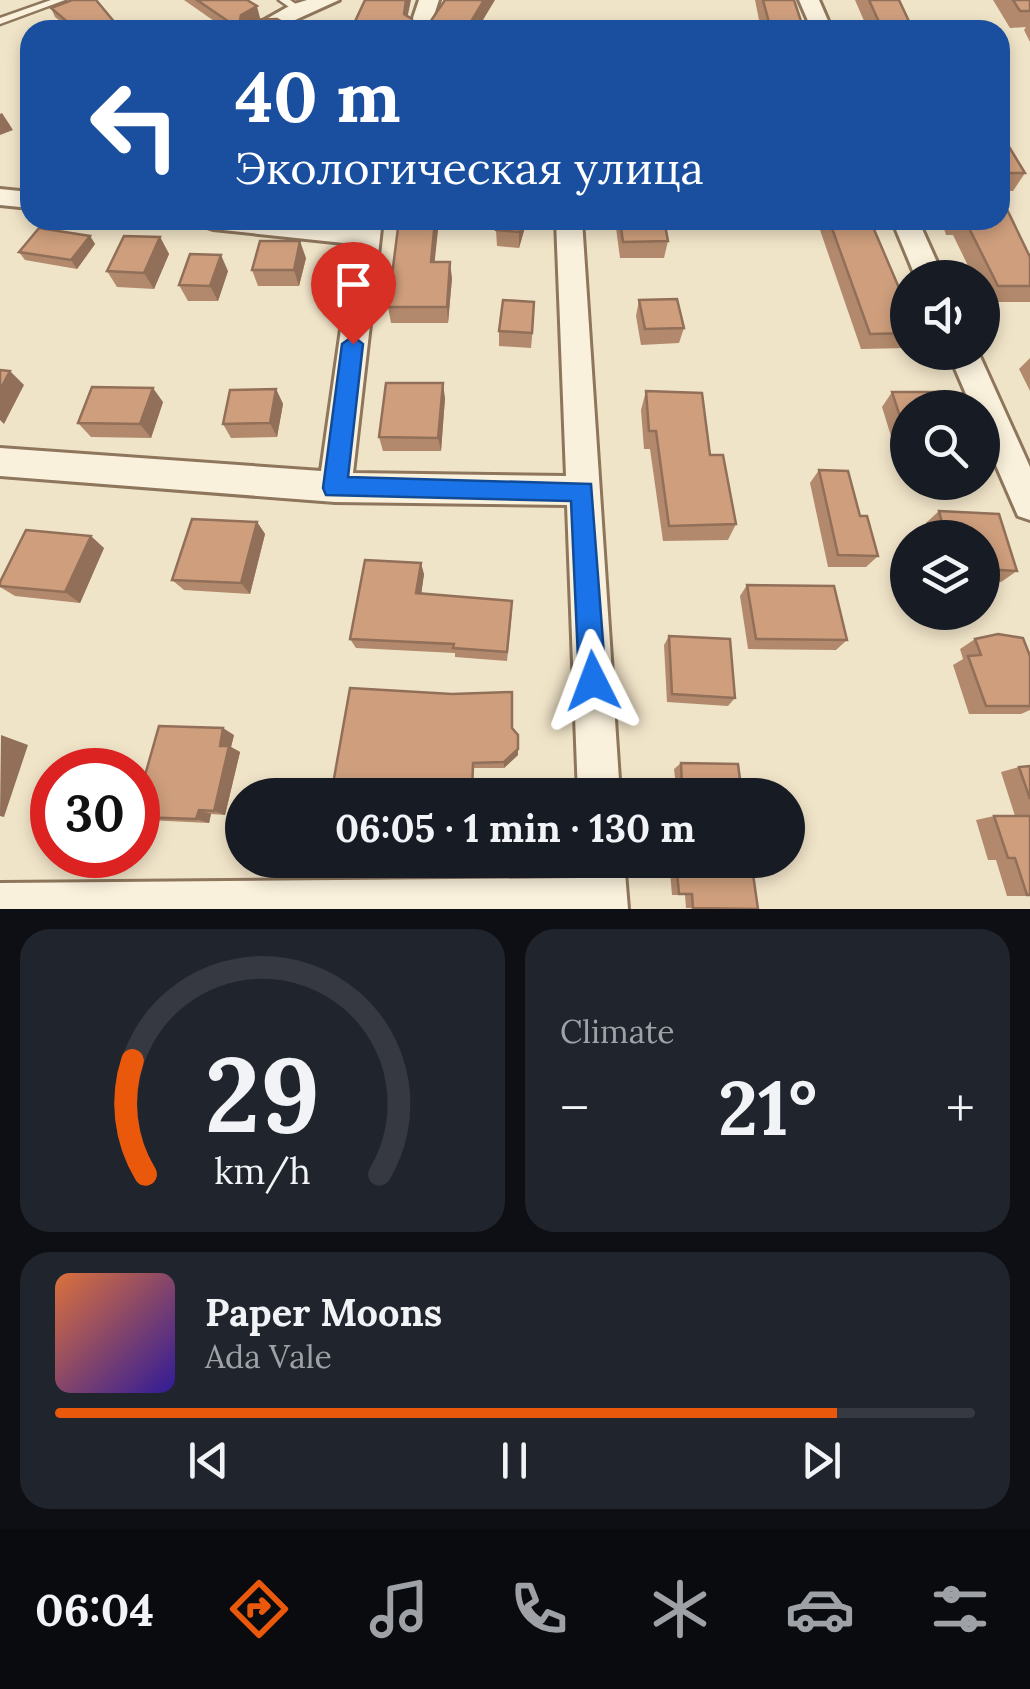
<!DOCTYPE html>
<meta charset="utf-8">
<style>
body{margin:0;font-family:Lora,serif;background:#20242c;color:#f1f3f6;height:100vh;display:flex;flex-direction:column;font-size:38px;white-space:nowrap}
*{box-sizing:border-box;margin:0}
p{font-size:32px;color:#9ea1a6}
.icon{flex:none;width:55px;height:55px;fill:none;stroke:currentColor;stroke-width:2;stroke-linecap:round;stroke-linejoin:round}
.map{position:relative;height:909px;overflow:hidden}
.details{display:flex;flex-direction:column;gap:20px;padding:20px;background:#0d0f14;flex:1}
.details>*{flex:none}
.banner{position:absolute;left:20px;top:20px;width:990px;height:210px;border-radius:30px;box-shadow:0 5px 15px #0003;background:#1a4fa0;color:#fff;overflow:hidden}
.fabs{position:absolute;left:890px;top:260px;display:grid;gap:20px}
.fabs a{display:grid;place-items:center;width:110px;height:110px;border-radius:50%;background:#171b24;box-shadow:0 5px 15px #0003;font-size:50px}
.speed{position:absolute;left:30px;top:748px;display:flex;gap:20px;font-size:50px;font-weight:700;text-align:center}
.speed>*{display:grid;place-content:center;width:130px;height:130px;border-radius:50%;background:#171b24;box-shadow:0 5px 15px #0003;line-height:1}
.speed .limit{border:15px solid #d22;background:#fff;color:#111}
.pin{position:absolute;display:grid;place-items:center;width:85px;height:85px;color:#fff;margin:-102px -42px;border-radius:50% 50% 50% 0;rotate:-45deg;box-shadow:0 0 10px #0007}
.pin .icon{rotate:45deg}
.me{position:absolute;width:110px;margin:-55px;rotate:357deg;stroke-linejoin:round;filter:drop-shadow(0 0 8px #0008)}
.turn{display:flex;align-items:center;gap:35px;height:210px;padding:0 50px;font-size:45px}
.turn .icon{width:130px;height:130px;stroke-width:2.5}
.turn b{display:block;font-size:70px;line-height:85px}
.big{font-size:75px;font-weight:700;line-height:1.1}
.details .tile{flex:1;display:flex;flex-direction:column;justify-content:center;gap:15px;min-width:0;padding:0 35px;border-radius:30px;background:#20242c}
.details .dial{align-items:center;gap:0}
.dial svg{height:260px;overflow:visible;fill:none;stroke:#363941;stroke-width:7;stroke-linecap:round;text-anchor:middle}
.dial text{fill:#f1f3f6;stroke:none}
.song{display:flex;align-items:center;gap:30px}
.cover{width:120px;height:120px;border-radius:15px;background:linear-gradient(135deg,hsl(20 70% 55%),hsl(250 70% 35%))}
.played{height:10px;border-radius:5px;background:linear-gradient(90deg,#ea580c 85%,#363941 85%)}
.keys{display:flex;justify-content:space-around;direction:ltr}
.heat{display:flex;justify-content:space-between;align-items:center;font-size:55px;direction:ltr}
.details .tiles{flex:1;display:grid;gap:20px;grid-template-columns:1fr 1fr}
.tile:last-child{grid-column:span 2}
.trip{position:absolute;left:225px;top:778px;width:580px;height:100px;border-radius:50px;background:#171b24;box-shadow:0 5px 15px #0003;font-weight:700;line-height:100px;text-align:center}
.menu{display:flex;height:160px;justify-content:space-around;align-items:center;background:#090b0e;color:#9ea1a6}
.menu .icon{width:70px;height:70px}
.menu .current{color:#ea580c}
.menu b{font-size:45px;color:#f1f3f6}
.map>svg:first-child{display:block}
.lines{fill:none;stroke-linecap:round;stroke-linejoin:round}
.service-casing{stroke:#8d765c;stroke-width:5}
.minor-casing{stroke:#8d765c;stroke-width:6}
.service{fill:#faf1dc;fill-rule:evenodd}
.minor{fill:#faf1dc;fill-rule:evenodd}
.wall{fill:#b2896c}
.shaded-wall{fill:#916f58}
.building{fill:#cf9f7d;stroke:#916f58;stroke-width:2.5}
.route{fill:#1a73e8;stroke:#114b97;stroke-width:2.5}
</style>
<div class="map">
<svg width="1030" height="909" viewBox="0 0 1030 909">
<rect width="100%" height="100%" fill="#f0e4c8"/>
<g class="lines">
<defs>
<g id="service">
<path d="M51,0H65L0,24V18Z"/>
<path d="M279,0H290L303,9L295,11Z"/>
</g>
<g id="minor">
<path d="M307,0H339L273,30H247L291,5Z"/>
<path d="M419,0H439L429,30H409Z"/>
<path d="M799,0H819L832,30H812Z"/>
<path d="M0,189L30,192V208L0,205Z"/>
<path d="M200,220H299L355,226L356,220H382L353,473L566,476L556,220H582L620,795H578L567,505L335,502L0,476V448L321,471L353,244L213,229L204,226Z"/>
<path d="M892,220H918L944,278H916Z"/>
<path d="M948,352H978L1030,467V520L1018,516L982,433V408H972Z"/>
<path d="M580,860H624L628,909H0V883L581,878Z"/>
</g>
</defs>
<!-- service casing -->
<use href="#service" class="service-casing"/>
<!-- minor casing -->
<use href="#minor" class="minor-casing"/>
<!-- service -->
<use href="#service" class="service"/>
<!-- minor -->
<use href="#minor" class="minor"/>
</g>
<!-- wall -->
<g class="wall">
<path d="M184,0H247L260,18L258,20L284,23L286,30H227Z"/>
<path d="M755,0H794L804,30H761Z"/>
<path d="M855,0H899L913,30H868Z"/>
<path d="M993,0H1030V42L1024,30L1026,27L1010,28Z"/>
<path d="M51,8L121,30H71L55,17Z"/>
<path d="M408,16L412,19L413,30H351Z"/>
<path d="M1000,132L1025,173L1013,191H1000Z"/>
<path d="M439,220L434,262L452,278L448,323H391L388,307Z"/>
<path d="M527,220L519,248L497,246L496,230Z"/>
<path d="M615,220H664L668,241L664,258H620Z"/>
<path d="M824,220H870L908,309L907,348L861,349L820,230Z"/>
<path d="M941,220H1000L1030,257V302H986L982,296V278H974L953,235H946Z"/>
<path d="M90,236L95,244L77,269L25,260L19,252Z"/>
<path d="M160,237L169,254L154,289L117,287L107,271Z"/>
<path d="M306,258L299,286H258L252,270Z"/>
<path d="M228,271L218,301H188L179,285Z"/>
<path d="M639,300L684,328L679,343L641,345L636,316Z"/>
<path d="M534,317L531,348L499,346V331Z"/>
<path d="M1030,358V391L1019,369Z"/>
<path d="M276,389L283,404L277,437L231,438L223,424Z"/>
<path d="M646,391L710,455L736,524L728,540L663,541L650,449H644L641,410Z"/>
<path d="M892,392L908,408V449H895L882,407Z"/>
<path d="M445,398L441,451H383L379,437Z"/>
<path d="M163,402L151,438L91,437L78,423Z"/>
<path d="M819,470L860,516L878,556L866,567H828L810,483Z"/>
<path d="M939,511L999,514L1017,571L1001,582L982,581V538H929L926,523Z"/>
<path d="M257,522L265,534L250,594L184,590L172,580Z"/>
<path d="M104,548L80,603L15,596L0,587V582Z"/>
<path d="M424,574L421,593L512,611L507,661L455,657V653L356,648L350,639Z"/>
<path d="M747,585L847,640L836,650L748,649L740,596Z"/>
<path d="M669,636L735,698L728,706L667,702L664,645Z"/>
<path d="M975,639L1030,656V710L1021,714H969L953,665L963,659L960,649Z"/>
<path d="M512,728L518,755L504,768H475L350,790L340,789L333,784Z"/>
<path d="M234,735L231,747L240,752L225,815L211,814L209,823L147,820L138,818V800Z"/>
<path d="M681,763L742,795H664V790L669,786H676L674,769Z"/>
<path d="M1030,766V896H1007L996,860H988L976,820L994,816H1015L1001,772L1019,767Z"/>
<path d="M343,860H566L567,873L565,874L431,876L428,874V866Z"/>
<path d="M669,860H751L758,909L686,908L685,895H672Z"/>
</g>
<!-- shaded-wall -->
<g class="shaded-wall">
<path d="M406,0H411L405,29L404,14Z"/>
<path d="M484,0H495L477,30H466Z"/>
<path d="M257,6L260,18L245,27L240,20L241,15Z"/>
<path d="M2,113L13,130L0,135V114Z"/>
<path d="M435,220H439L433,278L431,262Z"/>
<path d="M522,220H527L519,248V232Z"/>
<path d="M90,236L95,244L77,269L71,260Z"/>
<path d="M160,237L169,254L154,289L144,273Z"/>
<path d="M300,241L306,258L299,286L294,270Z"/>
<path d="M221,255L228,271L218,301L210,286Z"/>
<path d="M450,262L452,278L448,323L447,307Z"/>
<path d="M10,371L24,385L4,424L0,420V390Z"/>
<path d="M443,383L445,398L441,451L438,438Z"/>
<path d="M153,388L163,402L151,438L140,424Z"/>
<path d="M276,389L283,404L277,437L270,423Z"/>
<path d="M257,522L265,534L250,594L241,583Z"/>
<path d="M91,536L104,548L80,603L65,592Z"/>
<path d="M421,563L424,574L420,604L416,593Z"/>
<path d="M223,728L234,735L231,747L240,752L225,815L214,811L220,746Z"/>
<path d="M1,735L28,745L4,817L0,816Z"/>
<path d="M518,749V755L504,768V762Z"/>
<path d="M199,810L211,814L209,823L196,819Z"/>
</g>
<!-- building -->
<g class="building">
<path d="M72,0H96L121,30H77L51,8Z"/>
<path d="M197,0H247L257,6L241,15L240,20L277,19L284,23L279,30H241Z"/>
<path d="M365,0H406L404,14L412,19V27L392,24L389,30H351Z"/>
<path d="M445,0H484L466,30H440L426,28Z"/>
<path d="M763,0H794L804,30H771Z"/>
<path d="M869,0H899L913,30H875L872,22H879Z"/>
<path d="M1013,0H1030V11H1020Z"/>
<path d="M1000,132L1025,173H1000Z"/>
<path d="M1000,195L1030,257V286H998L965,220H1000Z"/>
<path d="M399,220H435L431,262H450L447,307H388Z"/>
<path d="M498,220H522L519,232L496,230Z"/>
<path d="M620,220H664L668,241L623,242Z"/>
<path d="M829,220H870L908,309V333L870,334Z"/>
<path d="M39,228L90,236L71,260L19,252Z"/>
<path d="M124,236L160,237L144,273L107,271Z"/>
<path d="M260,241H300L294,270H252Z"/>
<path d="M190,254L221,255L210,286L179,285Z"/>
<path d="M677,299L684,328L645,329L639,300Z"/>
<path d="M503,300L534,302L532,333L499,331Z"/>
<path d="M0,370L10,371L0,390Z"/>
<path d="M386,383H443L438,438L379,437Z"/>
<path d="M92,387L153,388L140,424L78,423Z"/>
<path d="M276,389L270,423L223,424L230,390Z"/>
<path d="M646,391L702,393L710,455H723L736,524L669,526L656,431H649Z"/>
<path d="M892,392H949L955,408H908L906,435Z"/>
<path d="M819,470L848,471L860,516H867L878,556L838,555Z"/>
<path d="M939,511L999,514L1017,571L982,569V538H946Z"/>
<path d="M192,519L257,522L241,583L172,580Z"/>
<path d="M26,530L91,536L65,592L0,586V582Z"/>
<path d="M365,560L421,563L416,593L512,601L507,652L453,648L454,644L350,639Z"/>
<path d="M747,585L834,586L847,640L756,639Z"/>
<path d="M998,634L1023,638L1030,656V706H986L968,656L981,655L975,639Z"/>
<path d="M669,636L730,639L735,698L672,694Z"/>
<path d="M350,688L452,694L512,692V728L518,735V749L504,762L473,763L472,795H349L350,785L333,784Z"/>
<path d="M159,726L223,728L220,746H229L214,811L199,810L196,819L138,817V800Z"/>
<path d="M681,763L738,764L742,795H670L669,786H682Z"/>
<path d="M1030,766V799L1019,767Z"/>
<path d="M994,816H1030V895H1027L1015,858H1008Z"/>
<path d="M361,860H566L567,873L428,874L429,865Z"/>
<path d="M676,860H751L758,909L693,908L692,894H679Z"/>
</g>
<!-- route -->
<path class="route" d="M353,336L363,344L348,477L591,484L606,681L602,691L593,695L583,691L579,681L571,501L326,495L323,488L342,344Z"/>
</svg>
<div class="fabs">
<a><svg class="icon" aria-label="sound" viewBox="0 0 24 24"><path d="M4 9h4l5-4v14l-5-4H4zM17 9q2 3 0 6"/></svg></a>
<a><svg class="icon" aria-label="search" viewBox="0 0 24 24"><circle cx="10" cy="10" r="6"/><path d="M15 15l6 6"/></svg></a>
<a><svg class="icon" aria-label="layers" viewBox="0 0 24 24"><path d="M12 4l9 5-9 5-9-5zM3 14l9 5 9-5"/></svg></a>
</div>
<div class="speed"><div class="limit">30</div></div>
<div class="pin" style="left:353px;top:344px;background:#d93025"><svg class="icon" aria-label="arrive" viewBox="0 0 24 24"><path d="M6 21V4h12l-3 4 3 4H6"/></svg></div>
<svg class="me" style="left:593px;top:681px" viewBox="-20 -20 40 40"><path d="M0-17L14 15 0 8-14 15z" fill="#1a73e8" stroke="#fff" stroke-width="4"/></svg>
<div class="trip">06:05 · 1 min · 130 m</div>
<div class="banner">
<div class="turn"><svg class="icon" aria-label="left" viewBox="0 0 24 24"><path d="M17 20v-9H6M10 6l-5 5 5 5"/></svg><div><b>40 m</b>Экологическая улица</div></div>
</div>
</div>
<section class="details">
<div class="tiles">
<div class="tile dial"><svg viewBox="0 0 100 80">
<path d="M14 69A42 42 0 1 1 86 69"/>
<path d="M14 69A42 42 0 0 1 10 34" stroke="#ea580c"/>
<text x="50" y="56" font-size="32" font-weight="700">29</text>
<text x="50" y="72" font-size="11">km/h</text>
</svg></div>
<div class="tile"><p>Climate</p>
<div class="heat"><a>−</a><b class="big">21°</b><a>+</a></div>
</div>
<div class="tile">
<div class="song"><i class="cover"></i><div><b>Paper Moons</b><p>Ada Vale</p></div></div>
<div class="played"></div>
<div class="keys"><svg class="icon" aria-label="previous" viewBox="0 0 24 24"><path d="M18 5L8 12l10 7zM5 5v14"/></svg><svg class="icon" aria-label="pause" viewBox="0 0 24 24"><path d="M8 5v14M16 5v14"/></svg><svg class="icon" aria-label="next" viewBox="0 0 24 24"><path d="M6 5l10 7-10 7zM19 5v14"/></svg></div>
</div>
</div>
</section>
<nav class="menu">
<b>06:04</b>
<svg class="icon current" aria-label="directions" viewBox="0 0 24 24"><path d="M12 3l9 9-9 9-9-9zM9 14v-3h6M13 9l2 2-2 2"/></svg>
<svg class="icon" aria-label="music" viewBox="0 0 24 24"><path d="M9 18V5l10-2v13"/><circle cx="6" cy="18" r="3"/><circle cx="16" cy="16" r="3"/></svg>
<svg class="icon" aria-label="phone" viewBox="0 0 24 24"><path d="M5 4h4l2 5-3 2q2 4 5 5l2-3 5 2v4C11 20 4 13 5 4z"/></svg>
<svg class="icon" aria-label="climate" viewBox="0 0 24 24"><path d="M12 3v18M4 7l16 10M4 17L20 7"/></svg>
<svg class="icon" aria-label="car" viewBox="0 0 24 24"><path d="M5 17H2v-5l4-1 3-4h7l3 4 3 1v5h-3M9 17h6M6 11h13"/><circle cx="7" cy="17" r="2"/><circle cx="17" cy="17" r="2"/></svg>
<svg class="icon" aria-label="filters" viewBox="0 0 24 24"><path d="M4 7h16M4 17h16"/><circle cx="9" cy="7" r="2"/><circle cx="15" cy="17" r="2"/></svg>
</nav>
